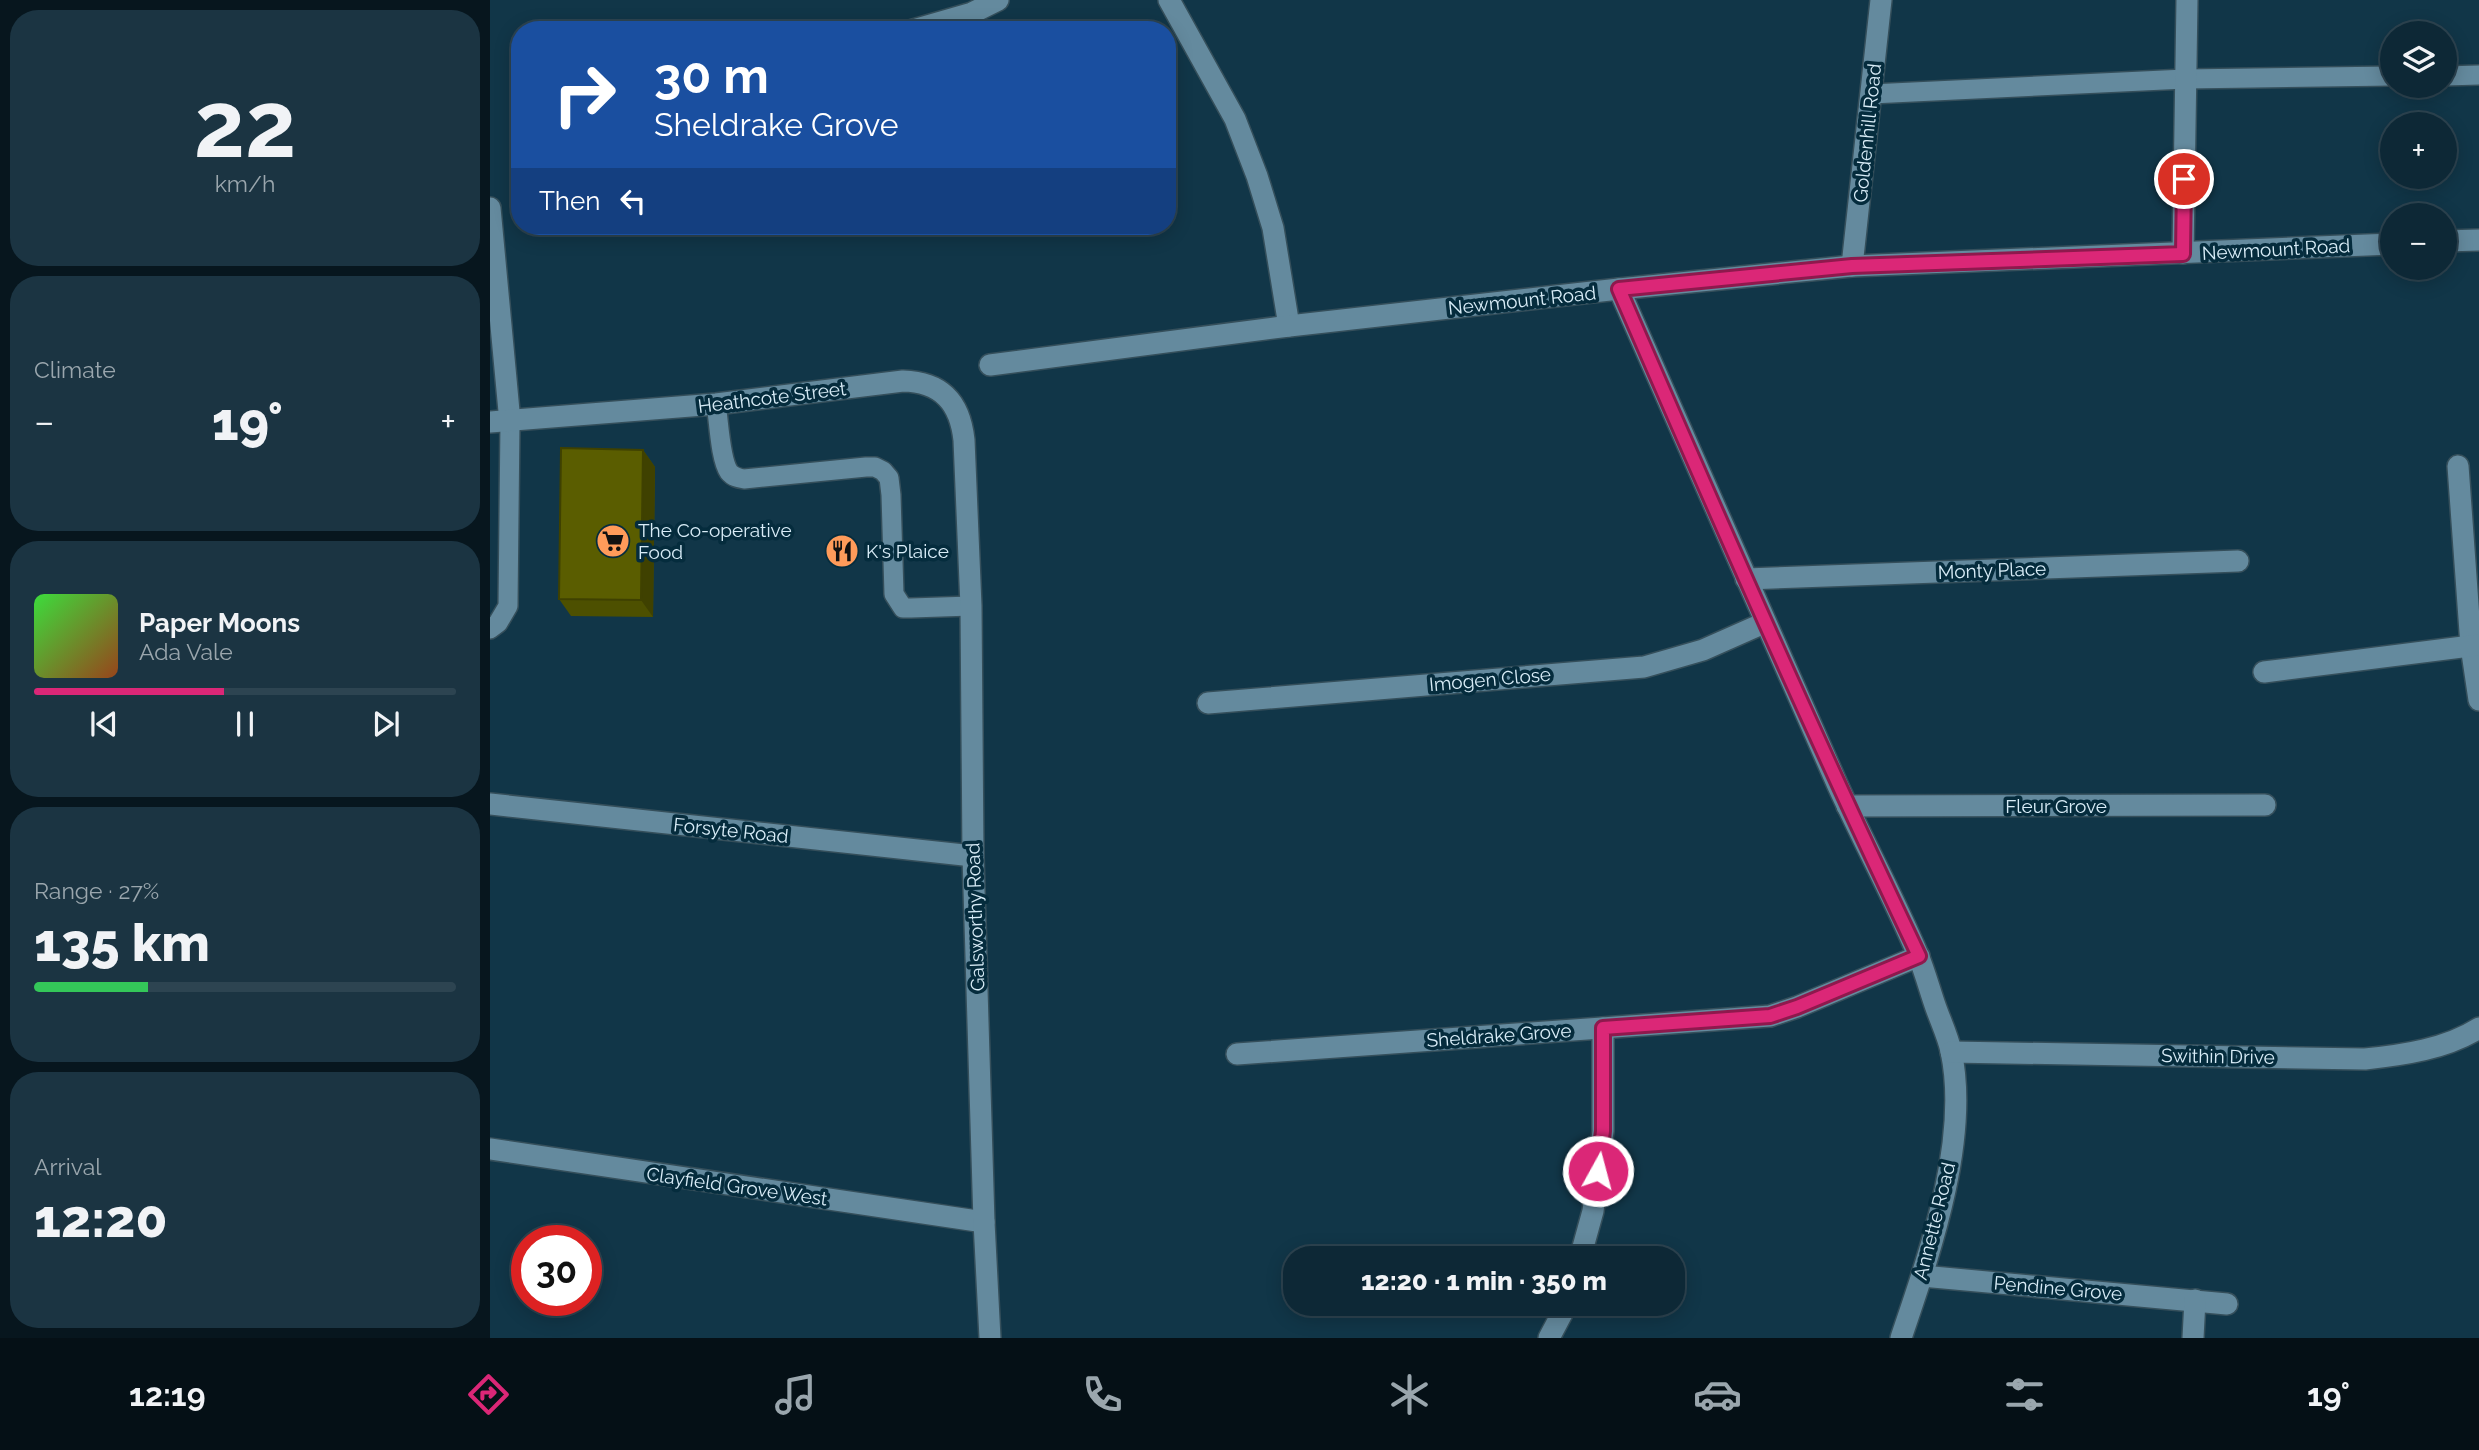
<!DOCTYPE html>
<meta charset="utf-8">
<style>
body{margin:0;font-family:Raleway,sans-serif;background:#1b3442;color:#f1f3f6;height:100vh;display:flex;flex-direction:column;font-size:26px;white-space:nowrap}
*{box-sizing:border-box;margin:0}
p{font-size:23px;color:#9aa6ad}
.icon{flex:none;width:38px;height:38px;fill:none;stroke:currentColor;stroke-width:2;stroke-linecap:round;stroke-linejoin:round}
.map{position:relative;flex:1;overflow:hidden}
.details{display:flex;flex-direction:column;gap:10px;padding:10px;background:#07161e;width:490px}
.details>*{flex:none}
.top-card{position:absolute;left:21px;top:21px;width:665px;height:214px;border-radius:28px;box-shadow:0 4px 18px #0003,0 0 0 2px #2d4451;background:#1a4fa0;color:#fff;overflow:hidden}
.fabs{position:absolute;left:1890px;top:21px;display:grid;gap:14px}
.fabs a{display:grid;place-items:center;width:77px;height:77px;border-radius:50%;background:#0d2836;box-shadow:0 4px 18px #0003,0 0 0 2px #2d4451;font-size:35px}
.speed{position:absolute;left:21px;top:1225px;display:flex;gap:14px;font-size:35px;font-weight:700;text-align:center}
.speed>*{display:grid;place-content:center;width:91px;height:91px;border-radius:50%;background:#0d2836;box-shadow:0 4px 18px #0003,0 0 0 2px #2d4451;line-height:1}
.speed .limit{border:10px solid #d22;background:#fff;color:#111}
.pin{position:absolute;display:grid;place-items:center;width:60px;height:60px;color:#fff;margin:-30px;border:4px solid #fff;border-radius:50%;box-shadow:0 2px 7px #0007}
.me{position:absolute;width:77px;margin:-38px;rotate:7deg;stroke-linejoin:round;filter:drop-shadow(0 0 5px #0008)}
.turn{display:flex;align-items:center;gap:24px;height:147px;padding:0 28px;font-size:32px}
.turn .icon{width:91px;height:91px;stroke-width:2.5}
.turn b{display:block;font-size:49px;line-height:60px}
.then{display:flex;align-items:center;height:66px;padding:0 28px;background:#0003;gap:14px;font-size:26px}
.big{font-size:52px;font-weight:800;line-height:1.1}
.details .tile{flex:1;display:flex;flex-direction:column;justify-content:center;gap:10px;min-width:0;padding:0 24px;border-radius:28px;background:#1b3442}
.details .dial{align-items:center;gap:0}
.dial b{font-size:91px;line-height:1}
.song{display:flex;align-items:center;gap:21px}
.cover{width:84px;height:84px;border-radius:10px;background:linear-gradient(135deg,hsl(120 70% 55%),hsl(20 70% 35%))}
.played{height:7px;border-radius:4px;background:linear-gradient(90deg,#db2777 45%,#2d4451 45%)}
.keys{display:flex;justify-content:space-around;direction:ltr}
.heat{display:flex;justify-content:space-between;align-items:center;font-size:38px;direction:ltr}
.charge{height:10px;border-radius:5px;background:linear-gradient(90deg,#34c759 27%,#2d4451 0)}
.trip{position:absolute;left:793px;top:1246px;width:402px;height:70px;border-radius:28px;background:#0d2836;box-shadow:0 4px 18px #0003,0 0 0 2px #2d4451;font-weight:800;line-height:70px;text-align:center}
.dock{display:flex;height:112px;justify-content:space-around;align-items:center;background:#051016;color:#9aa6ad}
.dock .icon{width:49px;height:49px}
.dock .selected{color:#db2777}
.dock b{font-size:32px;color:#f1f3f6}
main{display:flex;flex:1;min-height:0}
.map>svg:first-child{display:block}
.lines{fill:none;stroke-linecap:round;stroke-linejoin:round}
.service-casing{stroke:#354f5b;stroke-width:22}
.minor-casing{stroke:#354f5b;stroke-width:24}
.tertiary-casing{stroke:#354f5b;stroke-width:24}
.service{stroke:#648a9e;stroke-width:19}
.minor{stroke:#648a9e;stroke-width:21}
.tertiary{stroke:#648a9e;stroke-width:21}
.wall{fill:#4d5000}
.shaded-wall{fill:#3f4100}
.building{fill:#5a5d00;stroke:#3f4100;stroke-width:2}
.route-casing{stroke:#8e194d;stroke-width:18}
.route{stroke:#db2777;stroke-width:12}
.labels{text-anchor:middle;stroke-width:7;stroke-linejoin:round;paint-order:stroke}
.street-label{font-size:19px;fill:#d8ecf7;stroke:#052c3d}
.poi-label{font-size:19px;fill:#d8ecf7;stroke:#052c3d;text-anchor:start}
</style>
<main>
<section class="details">
<div class="tile dial"><b>22</b><p>km/h</p></div>
<div class="tile"><p>Climate</p>
<div class="heat"><a>−</a><b class="big">19°</b><a>+</a></div>
</div>
<div class="tile">
<div class="song"><i class="cover"></i><div><b>Paper Moons</b><p>Ada Vale</p></div></div>
<div class="played"></div>
<div class="keys"><svg class="icon" aria-label="previous" viewBox="0 0 24 24"><path d="M18 5L8 12l10 7zM5 5v14"/></svg><svg class="icon" aria-label="pause" viewBox="0 0 24 24"><path d="M8 5v14M16 5v14"/></svg><svg class="icon" aria-label="next" viewBox="0 0 24 24"><path d="M6 5l10 7-10 7zM19 5v14"/></svg></div>
</div>
<div class="tile"><p>Range · 27%</p><b class="big">135 km</b><div class="charge"></div></div>
<div class="tile"><p>Arrival</p><b class="big">12:20</b></div>
</section>
<div class="map">
<svg width="1989" height="1338" viewBox="0 0 1989 1338">
<rect width="100%" height="100%" fill="#113648"/>
<g class="lines">
<defs>
<g id="service">
<path d="M1955,76L1989,75"/>
<path d="M1381,94L1695,79L1902,76"/>
<path d="M226,404C229,421 230,459 239,472C243,477 248,478 254,479L376,467H385L393,471L399,478L401,495L404,594L413,608H421L481,606"/>
<path d="M0,629L8,623L18,606L20,422"/>
</g>
<g id="minor">
<path d="M679,0L745,119L767,176L783,228L799,326"/>
<path d="M423,30L482,13L508,0"/>
<path d="M0,208L20,422"/>
<path d="M1955,241L1989,240"/>
<path d="M1693,253L1697,0"/>
<path d="M1362,266L1391,0"/>
<path d="M1129,289C1202,455 1274,621 1348,786C1374,843 1404,898 1428,955C1435,972 1440,991 1446,1008C1451,1022 1458,1037 1461,1051C1480,1140 1439,1255 1411,1338"/>
<path d="M500,365L799,326L1129,289L1362,266L1902,244"/>
<path d="M1968,466L1981,646L1989,700"/>
<path d="M1256,579L1748,561"/>
<path d="M1774,672L1989,645"/>
<path d="M718,703L1154,667L1213,650L1274,623"/>
<path d="M0,804L483,856"/>
<path d="M1357,806L1775,805"/>
<path d="M1461,1052L1875,1059C1913,1055 1956,1049 1989,1028"/>
<path d="M747,1054L1280,1016L1307,1007L1429,956"/>
<path d="M0,1149L494,1222"/>
<path d="M1090,1258L1103,1211L1113,1131V1028"/>
<path d="M1432,1276L1737,1304"/>
<path d="M1059,1338L1077,1304"/>
<path d="M1703,1338L1705,1300"/>
</g>
<path id="tertiary" d="M0,422L226,404L413,381C452,382 470,403 474,440L481,606L483,856L494,1222L500,1338"/>
</defs>
<!-- service casing -->
<use href="#service" class="service-casing"/>
<!-- minor casing -->
<use href="#minor" class="minor-casing"/>
<!-- tertiary casing -->
<use href="#tertiary" class="tertiary-casing"/>
<!-- service -->
<use href="#service" class="service"/>
<!-- minor -->
<use href="#minor" class="minor"/>
<!-- tertiary -->
<use href="#tertiary" class="tertiary"/>
</g>
<!-- wall -->
<path class="wall" d="M153,450L165,467L163,617L81,616L69,599Z"/>
<!-- shaded-wall -->
<path class="shaded-wall" d="M153,450L165,467L163,617L151,600Z"/>
<!-- building -->
<path class="building" d="M71,448L153,450L151,600L69,599Z"/>
<g class="lines">
<defs>
<path id="route" d="M1108,1171L1113,1131V1028L1280,1016L1307,1007L1429,956C1324,736 1226,513 1129,289L1362,266L1693,254L1694,179"/>
</defs>
<!-- route casing -->
<use href="#route" class="route-casing"/>
<!-- route -->
<use href="#route" class="route"/>
</g>
<!-- icons -->
<defs>
<symbol id="supermarket-disc" viewBox="-11 -11 22 22"><circle r="9.5" fill="#ff9b5a" stroke="#052c3d"/><path d="M-6-5.5h2.5l.6 2H6L4.5 2H-2.5L-4.4-4H-6ZM-1.5 3.2a1.3 1.3 0 1 0 .1 0ZM3 3.2a1.3 1.3 0 1 0 .1 0Z" fill="#111"/></symbol>
<symbol id="restaurant-disc" viewBox="-11 -11 22 22"><circle r="9.5" fill="#ff9b5a" stroke="#052c3d"/><path d="M-5-6h1v4h1v-4h1v4h1v-4h1v5L-1.5 .5V6h-2V.5L-5-1ZM5-6V6H3V1.5H1.5Q1.5-4 5-6Z" fill="#111"/></symbol>
</defs>
<g fill-rule="evenodd">
<use href="#supermarket-disc" x="104" y="522" width="38" height="38"/>
<use href="#restaurant-disc" x="333" y="532" width="38" height="38"/>
</g>
<g class="labels">
<!-- street labels -->
<g class="street-label">
<text transform="translate(1377 133) rotate(-84)" y="7">Goldenhill Road</text>
<text transform="translate(1786 249) rotate(-3)" y="7">Newmount Road</text>
<text transform="translate(1032 300) rotate(-6)" y="7">Newmount Road</text>
<text transform="translate(282 397) rotate(-7)" y="7">Heathcote Street</text>
<text transform="translate(1502 570) rotate(-2)" y="7">Monty Place</text>
<text transform="translate(1000 679) rotate(-5)" y="7">Imogen Close</text>
<text x="1566" y="813">Fleur Grove</text>
<text transform="translate(241 830) rotate(6)" y="7">Forsyte Road</text>
<text transform="translate(485 917) rotate(-92)" y="7">Galsworthy Road</text>
<text transform="translate(1009 1035) rotate(-4)" y="7">Sheldrake Grove</text>
<text transform="translate(1728 1056) rotate(1)" y="7">Swithin Drive</text>
<text transform="translate(247 1186) rotate(8)" y="7">Clayfield Grove West</text>
<text transform="translate(1444 1221) rotate(-76)" y="7">Annette Road</text>
<text transform="translate(1568 1288) rotate(5)" y="7">Pendine Grove</text>
</g>
<!-- poi labels -->
<g class="poi-label">
<text x="148" y="537">The Co-operative<tspan x="148" dy="22">Food</tspan></text>
<text x="376" y="558">K's Plaice</text>
</g>
</g>
</svg>
<div class="fabs">
<a><svg class="icon" aria-label="layers" viewBox="0 0 24 24"><path d="M12 4l9 5-9 5-9-5zM3 14l9 5 9-5"/></svg></a>
<a>+</a>
<a>−</a>
</div>
<div class="speed"><div class="limit">30</div></div>
<div class="pin" style="left:1694px;top:179px;background:#d93025"><svg class="icon" aria-label="arrive" viewBox="0 0 24 24"><path d="M6 21V4h12l-3 4 3 4H6"/></svg></div>
<svg class="me" style="left:1108px;top:1171px" viewBox="-20 -20 40 40"><circle r="17" fill="#db2777" stroke="#fff" stroke-width="3"/><path d="M0-11L8 9 0 5-8 9z" fill="#fff"/></svg>
<div class="trip">12:20 · 1 min · 350 m</div>
<div class="top-card">
<div class="turn"><svg class="icon" aria-label="right" viewBox="0 0 24 24"><path d="M7 20v-9h11M14 6l5 5-5 5"/></svg><div><b>30 m</b>Sheldrake Grove</div></div>
<div class="then">Then<svg class="icon" aria-label="left" viewBox="0 0 24 24"><path d="M17 20v-9H6M10 6l-5 5 5 5"/></svg></div>
</div>
</div>
</main>
<nav class="dock">
<b>12:19</b>
<svg class="icon selected" aria-label="directions" viewBox="0 0 24 24"><path d="M12 3l9 9-9 9-9-9zM9 14v-3h6M13 9l2 2-2 2"/></svg>
<svg class="icon" aria-label="music" viewBox="0 0 24 24"><path d="M9 18V5l10-2v13"/><circle cx="6" cy="18" r="3"/><circle cx="16" cy="16" r="3"/></svg>
<svg class="icon" aria-label="phone" viewBox="0 0 24 24"><path d="M5 4h4l2 5-3 2q2 4 5 5l2-3 5 2v4C11 20 4 13 5 4z"/></svg>
<svg class="icon" aria-label="climate" viewBox="0 0 24 24"><path d="M12 3v18M4 7l16 10M4 17L20 7"/></svg>
<svg class="icon" aria-label="car" viewBox="0 0 24 24"><path d="M5 17H2v-5l4-1 3-4h7l3 4 3 1v5h-3M9 17h6M6 11h13"/><circle cx="7" cy="17" r="2"/><circle cx="17" cy="17" r="2"/></svg>
<svg class="icon" aria-label="filters" viewBox="0 0 24 24"><path d="M4 7h16M4 17h16"/><circle cx="9" cy="7" r="2"/><circle cx="15" cy="17" r="2"/></svg>
<b>19°</b>
</nav>
